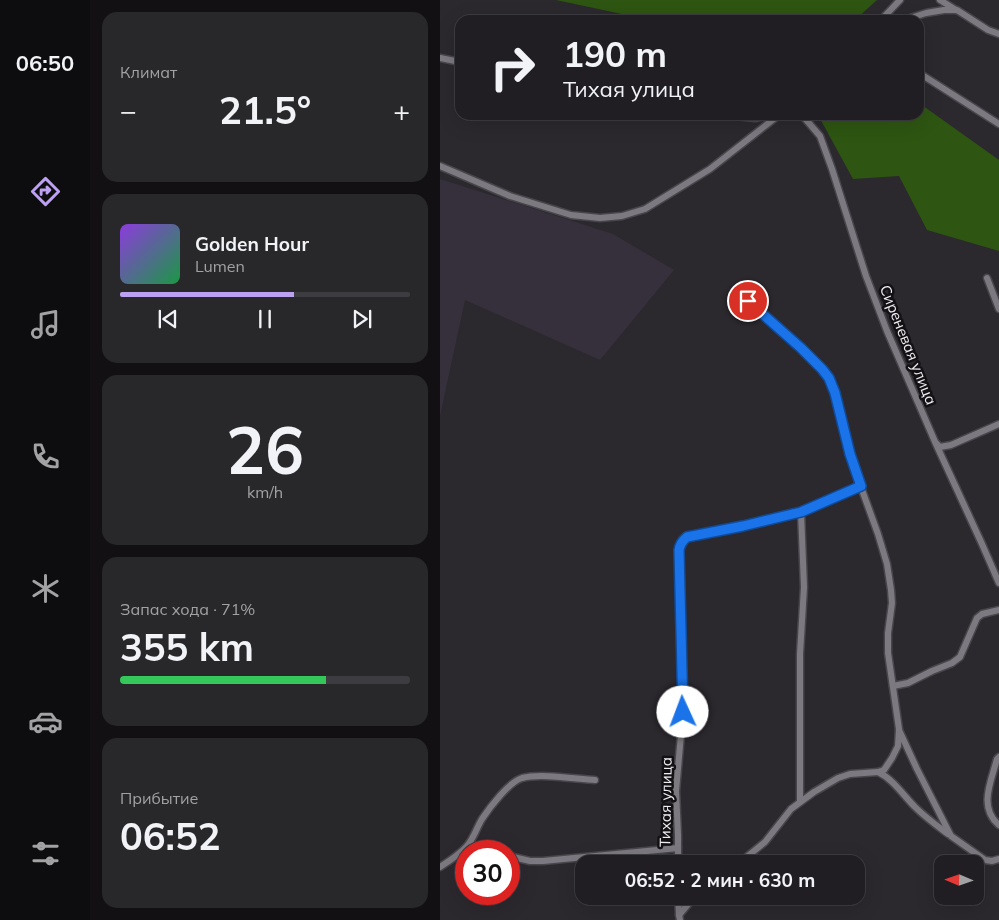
<!DOCTYPE html>
<html lang="ru">
<meta charset="utf-8">
<style>
body{margin:0;font-family:Mulish,sans-serif;background:#28272a;color:#f1f3f6;height:100vh;display:flex;flex-direction:column;font-size:19px;white-space:nowrap}
*{box-sizing:border-box;margin:0}
p{font-size:16px;color:#a2a2a5}
.icon{flex:none;width:28px;height:28px;fill:none;stroke:currentColor;stroke-width:2;stroke-linecap:round;stroke-linejoin:round}
.map{position:relative;flex:1;overflow:hidden}
.sheet{display:flex;flex-direction:column;gap:12px;padding:12px;background:#121013;width:350px}
.sheet>*{flex:none}
.guide{position:absolute;left:15px;top:15px;width:469px;height:105px;border-radius:15px;box-shadow:0 5px 20px #0002,0 0 0 1px #3d3c40;background:#201e22;color:#f1f3f6;overflow:hidden}
.needle{width:32px;rotate:272deg}
.buttons{position:absolute;left:494px;top:855px;display:grid;gap:10px}
.buttons a{display:grid;place-items:center;width:50px;height:50px;border-radius:10px;background:#201e22;box-shadow:0 5px 20px #0002,0 0 0 1px #3d3c40;font-size:25px}
.speed{position:absolute;left:15px;top:840px;display:flex;gap:10px;font-size:25px;font-weight:700;text-align:center}
.speed>*{display:grid;place-content:center;width:65px;height:65px;border-radius:50%;background:#201e22;box-shadow:0 5px 20px #0002,0 0 0 1px #3d3c40;line-height:1}
.speed .limit{border:8px solid #d22;background:#fff;color:#111}
.pin{position:absolute;display:grid;place-items:center;width:42px;height:42px;color:#fff;margin:-21px;border:2px solid #fff;border-radius:50%;box-shadow:0 1px 5px #0007}
.me{position:absolute;width:55px;margin:-28px;rotate:358deg;stroke-linejoin:round;filter:drop-shadow(0 0 4px #0008)}
.turn{display:flex;align-items:center;gap:18px;height:105px;padding:0 25px;font-size:22px}
.turn .icon{width:65px;height:65px;stroke-width:2.5}
.turn b{display:block;font-size:35px;line-height:42px}
.big{font-size:38px;font-weight:700;line-height:1.1}
.sheet .tile{flex:1;display:flex;flex-direction:column;justify-content:center;gap:8px;min-width:0;padding:0 18px;border-radius:15px;background:#28272a}
.sheet .dial{align-items:center;gap:0}
.dial b{font-size:65px;line-height:1}
.song{display:flex;align-items:center;gap:15px}
.cover{width:60px;height:60px;border-radius:8px;background:linear-gradient(135deg,hsl(270 70% 55%),hsl(140 70% 35%))}
.played{height:5px;border-radius:2px;background:linear-gradient(90deg,#bca0f2 60%,#3d3c40 60%)}
.keys{display:flex;justify-content:space-around;direction:ltr}
.heat{display:flex;justify-content:space-between;align-items:center;font-size:28px;direction:ltr}
.charge{height:8px;border-radius:4px;background:linear-gradient(90deg,#34c759 71%,#3d3c40 0)}
.trip{position:absolute;left:135px;top:855px;width:290px;height:50px;border-radius:15px;background:#201e22;box-shadow:0 5px 20px #0002,0 0 0 1px #3d3c40;font-weight:700;line-height:50px;text-align:center}
main{display:flex;flex:1;min-height:0}
.tab-bar{display:flex;flex-direction:column;width:90px;justify-content:space-around;align-items:center;background:#0d0c0e;color:#a2a2a5}
.tab-bar .icon{width:35px;height:35px}
.tab-bar .on{color:#bca0f2}
.tab-bar b{font-size:22px;color:#f1f3f6}
.map>svg:first-child{display:block}
.built{fill:#36303c}
.green{fill:#2e5512}
.lines{fill:none;stroke-linecap:round;stroke-linejoin:round}
.minor-casing{stroke:#49464b;stroke-width:9}
.minor{stroke:#7c7980;stroke-width:6}
.route-casing{stroke:#114b97;stroke-width:12}
.route{stroke:#1a73e8;stroke-width:9}
.labels{text-anchor:middle;stroke-width:5;stroke-linejoin:round;paint-order:stroke}
.street-label{font-size:15px;fill:#efedf2;stroke:#131114}
</style>
<main>
<nav class="tab-bar">
<b>06:50</b>
<svg class="icon on" aria-label="directions" viewBox="0 0 24 24"><path d="M12 3l9 9-9 9-9-9zM9 14v-3h6M13 9l2 2-2 2"/></svg>
<svg class="icon" aria-label="music" viewBox="0 0 24 24"><path d="M9 18V5l10-2v13"/><circle cx="6" cy="18" r="3"/><circle cx="16" cy="16" r="3"/></svg>
<svg class="icon" aria-label="phone" viewBox="0 0 24 24"><path d="M5 4h4l2 5-3 2q2 4 5 5l2-3 5 2v4C11 20 4 13 5 4z"/></svg>
<svg class="icon" aria-label="climate" viewBox="0 0 24 24"><path d="M12 3v18M4 7l16 10M4 17L20 7"/></svg>
<svg class="icon" aria-label="car" viewBox="0 0 24 24"><path d="M5 17H2v-5l4-1 3-4h7l3 4 3 1v5h-3M9 17h6M6 11h13"/><circle cx="7" cy="17" r="2"/><circle cx="17" cy="17" r="2"/></svg>
<svg class="icon" aria-label="filters" viewBox="0 0 24 24"><path d="M4 7h16M4 17h16"/><circle cx="9" cy="7" r="2"/><circle cx="15" cy="17" r="2"/></svg>
</nav>
<section class="sheet">
<div class="tile"><p>Климат</p>
<div class="heat"><a>−</a><b class="big">21.5°</b><a>+</a></div>
</div>
<div class="tile">
<div class="song"><i class="cover"></i><div><b>Golden Hour</b><p>Lumen</p></div></div>
<div class="played"></div>
<div class="keys"><svg class="icon" aria-label="previous" viewBox="0 0 24 24"><path d="M18 5L8 12l10 7zM5 5v14"/></svg><svg class="icon" aria-label="pause" viewBox="0 0 24 24"><path d="M8 5v14M16 5v14"/></svg><svg class="icon" aria-label="next" viewBox="0 0 24 24"><path d="M6 5l10 7-10 7zM19 5v14"/></svg></div>
</div>
<div class="tile dial"><b>26</b><p>km/h</p></div>
<div class="tile"><p>Запас хода · 71%</p><b class="big">355 km</b><div class="charge"></div></div>
<div class="tile"><p>Прибытие</p><b class="big">06:52</b></div>
</section>
<div class="map">
<svg width="559" height="920" viewBox="0 0 559 920">
<rect width="100%" height="100%" fill="#2b282e"/>
<!-- built -->
<path class="built" d="M0,179L173,234L234,270L160,360L25,300L0,416Z"/>
<!-- green -->
<g class="green">
<path d="M116,0H437L415,20H210Z"/>
<path d="M479,103L559,160V251L487,230L459,176L413,179L378,115H479Z"/>
</g>
<g class="lines">
<defs>
<g id="minor">
<path d="M500,0L516,10"/>
<path d="M441,20L460,0"/>
<path d="M464,20L486,13L504,10H517L548,30L559,34"/>
<path d="M0,58L20,62"/>
<path d="M479,73L559,124"/>
<path d="M287,115L315,118L330,115"/>
<path d="M362,115L380,136L392,169L426,276L447,331L496,444L542,544L559,583"/>
<path d="M0,166L70,196L131,215L160,218L182,216L205,209L270,169L339,115"/>
<path d="M547,278L559,309"/>
<path d="M497,444L500,447L511,445L559,424"/>
<path d="M453,686L468,683L492,671L512,663L520,657L537,618L542,614L559,610"/>
<path d="M459,730L477,769L511,836L545,860L552,861L559,859"/>
<path d="M559,757L557,759C551,782 538,807 559,825"/>
<path d="M438,772C453,779 463,795 475,807C485,817 496,825 508,834"/>
<path d="M360,801V654L364,587L361,512"/>
<path d="M29,844L53,851"/>
<path d="M69,856L90,861H103L238,848"/>
<path d="M238,864V835L236,791L243,712L240,545L242,540L247,537L303,526L361,512L421,486"/>
<path d="M298,864L325,842L351,809L374,792L398,778L410,774L438,772L444,770L452,758L458,746L459,729L448,653V633L452,603L451,590L447,564L438,534L409,454L395,393L389,379L382,369L350,338L308,301"/>
<path d="M0,867C11,860 19,855 27,846C34,838 37,827 42,819C50,807 69,782 82,778C101,773 136,779 155,780"/>
<path d="M238,896L239,915L240,920"/>
<path d="M239,915L250,902L256,896"/>
</g>
</defs>
<!-- minor casing -->
<use href="#minor" class="minor-casing"/>
<!-- minor -->
<use href="#minor" class="minor"/>
</g>
<g class="lines">
<defs>
<path id="route" d="M243,712L239,550C240,544 242,541 247,537L303,526L361,512L421,486L410,454L395,393L389,378L382,369L361,348L308,301"/>
</defs>
<!-- route casing -->
<use href="#route" class="route-casing"/>
<!-- route -->
<use href="#route" class="route"/>
</g>
<g class="labels">
<!-- street labels -->
<g class="street-label">
<text transform="translate(468 345) rotate(68)" y="5">Сиреневая улица</text>
<text transform="translate(226 802) rotate(-89)" y="5">Тихая улица</text>
</g>
</g>
</svg>
<div class="buttons">
<a><svg class="needle" viewBox="-14 -14 28 28"><path d="M0-13l5 13h-10z" fill="#e53935"/><path d="M0 13l5-13h-10z" fill="#a2a2a5"/></svg></a>
</div>
<div class="speed"><div class="limit">30</div></div>
<div class="pin" style="left:308px;top:301px;background:#d93025"><svg class="icon" aria-label="arrive" viewBox="0 0 24 24"><path d="M6 21V4h12l-3 4 3 4H6"/></svg></div>
<svg class="me" style="left:243px;top:712px" viewBox="-20 -20 40 40"><circle r="19" fill="#fff"/><path d="M0-13L10 11 0 6-10 11z" fill="#1a73e8"/></svg>
<div class="trip">06:52 · 2 мин · 630 m</div>
<div class="guide">
<div class="turn"><svg class="icon" aria-label="right" viewBox="0 0 24 24"><path d="M7 20v-9h11M14 6l5 5-5 5"/></svg><div><b>190 m</b>Тихая улица</div></div>
</div>
</div>
</main>
